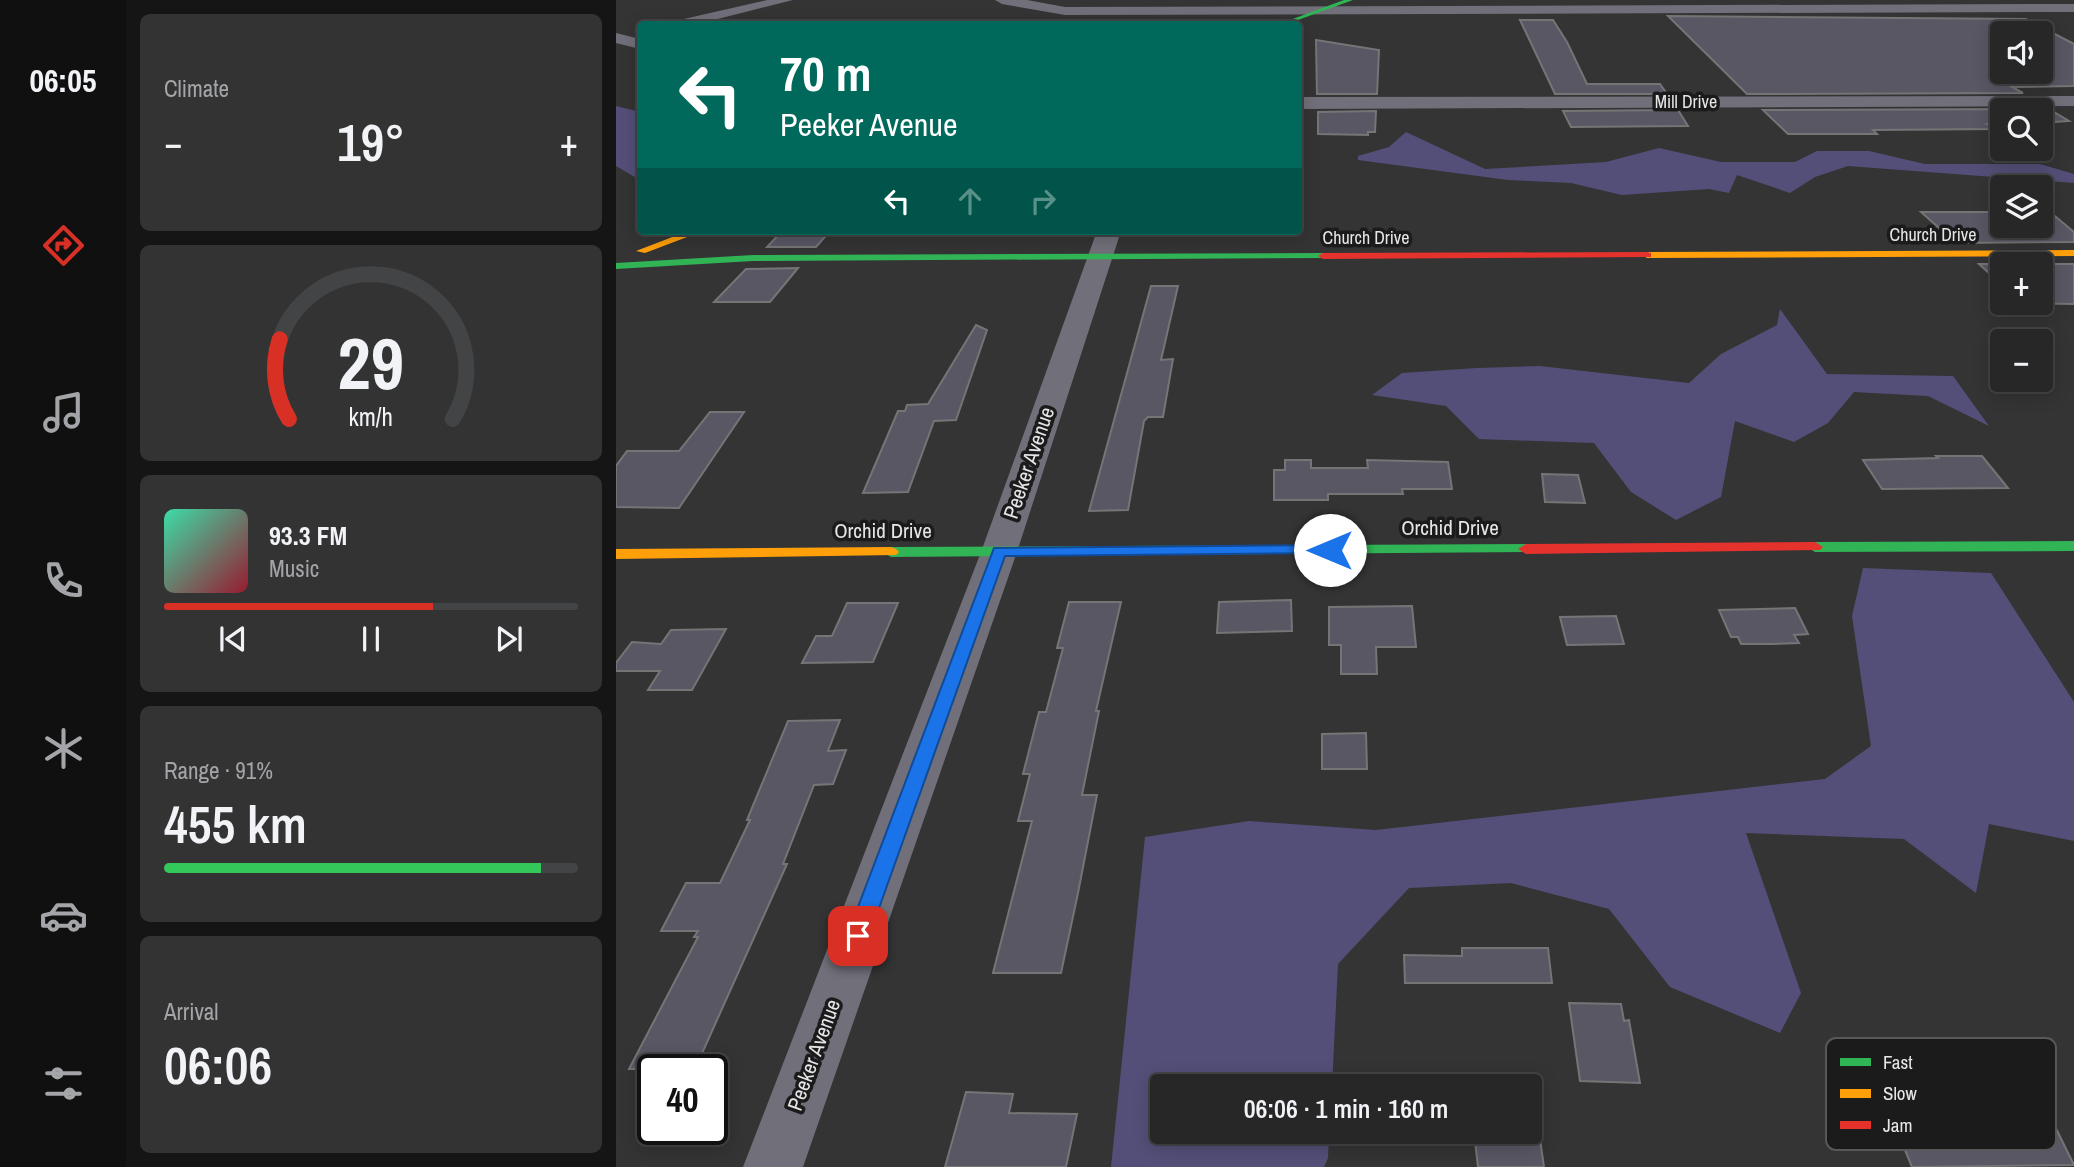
<!DOCTYPE html>
<meta charset="utf-8">
<style>
body{margin:0;font-family:"Archivo Narrow",sans-serif;background:#333334;color:#f1f3f6;height:100vh;display:flex;flex-direction:column;font-size:26px;white-space:nowrap}
*{box-sizing:border-box;margin:0}
p{font-size:23px;color:#a4a5a8}
.icon{flex:none;width:38px;height:38px;fill:none;stroke:currentColor;stroke-width:2;stroke-linecap:round;stroke-linejoin:round}
.map{position:relative;flex:1;overflow:hidden}
.panel{display:flex;flex-direction:column;gap:14px;padding:14px;background:#151516;width:490px}
.panel>*{flex:none}
.banner{position:absolute;left:21px;top:21px;width:665px;height:214px;border-radius:7px;box-shadow:0 4px 18px #0003,0 0 0 2px #434445;background:#00695c;color:#fff;overflow:hidden}
.tools{position:absolute;left:1374px;top:21px;display:grid;gap:14px}
.tools a{display:grid;place-items:center;width:63px;height:63px;border-radius:7px;background:#272728;box-shadow:0 4px 18px #0003,0 0 0 2px #434445;font-size:35px}
.speed{position:absolute;left:21px;top:1054px;display:flex;gap:14px;font-size:35px;font-weight:700;text-align:center}
.speed>*{display:grid;place-content:center;width:91px;height:91px;border-radius:50%;background:#272728;box-shadow:0 4px 18px #0003,0 0 0 2px #434445;line-height:1}
.speed .limit{border:4px solid #111;border-radius:10px;background:#fff;color:#111}
.pin{position:absolute;display:grid;place-items:center;width:60px;height:60px;color:#fff;margin:-30px;border-radius:14px;box-shadow:0 4px 10px #0006}
.me{position:absolute;width:77px;margin:-38px;rotate:270deg;stroke-linejoin:round;filter:drop-shadow(0 0 5px #0008)}
.turn{display:flex;align-items:center;gap:24px;height:147px;padding:0 28px;font-size:32px}
.turn .icon{width:91px;height:91px;stroke-width:2.5}
.turn b{display:block;font-size:49px;line-height:60px}
.lanes{display:flex;align-items:center;height:66px;padding:0 28px;background:#0003;justify-content:center;gap:35px;direction:ltr}
.lanes .off{opacity:.35}
.big{font-size:52px;font-weight:600;line-height:1.1}
.panel .widget{flex:1;display:flex;flex-direction:column;justify-content:center;gap:10px;min-width:0;padding:0 24px;border-radius:10px;background:#333334}
.panel .dial{align-items:center;gap:0}
.dial svg{height:182px;overflow:visible;fill:none;stroke:#434445;stroke-width:7;stroke-linecap:round;text-anchor:middle}
.dial text{fill:#f1f3f6;stroke:none}
.song{display:flex;align-items:center;gap:21px}
.cover{width:84px;height:84px;border-radius:10px;background:linear-gradient(135deg,hsl(160 70% 55%),hsl(350 70% 35%))}
.played{height:7px;border-radius:4px;background:linear-gradient(90deg,#d93025 65%,#434445 65%)}
.keys{display:flex;justify-content:space-around;direction:ltr}
.heat{display:flex;justify-content:space-between;align-items:center;font-size:38px;direction:ltr}
.charge{height:10px;border-radius:5px;background:linear-gradient(90deg,#34c759 91%,#434445 0)}
.trip{position:absolute;left:534px;top:1074px;width:392px;height:70px;border-radius:7px;background:#272728;box-shadow:0 4px 18px #0003,0 0 0 2px #434445;font-weight:600;line-height:70px;text-align:center}
main{display:flex;flex:1;min-height:0}
.dock{display:flex;flex-direction:column;width:126px;justify-content:space-around;align-items:center;background:#101010;color:#a4a5a8}
.dock .icon{width:49px;height:49px}
.dock .active{color:#d93025}
.dock b{font-size:32px;color:#f1f3f6}
.map>svg:first-child{display:block}
.green{fill:#544f78}
.building{fill:#595764;stroke:#757576;stroke-width:2;fill-rule:evenodd}
.lines{fill:none;stroke-linecap:round;stroke-linejoin:round}
.street{fill:#71707a;fill-rule:evenodd}
.fast{fill:#30b455;fill-rule:evenodd}
.slow{fill:#ff9f0a;fill-rule:evenodd}
.jam{fill:#e5322d;fill-rule:evenodd}
.route{fill:#1a73e8;stroke:#114b97;stroke-width:2}
.labels{text-anchor:middle;stroke-width:7;stroke-linejoin:round;paint-order:stroke}
.far-street-label{font-size:18px;fill:#e6e5e7;stroke:#1b1b1c}
.street-label{font-size:21px;fill:#e6e5e7;stroke:#1b1b1c}
.key{fill:#1b1b1c;stroke:#585859;stroke-width:2}
.key-label{font-size:19px;fill:#e6e5e7}
</style>
<main>
<nav class="dock">
<b>06:05</b>
<svg class="icon active" aria-label="directions" viewBox="0 0 24 24"><path d="M12 3l9 9-9 9-9-9zM9 14v-3h6M13 9l2 2-2 2"/></svg>
<svg class="icon" aria-label="music" viewBox="0 0 24 24"><path d="M9 18V5l10-2v13"/><circle cx="6" cy="18" r="3"/><circle cx="16" cy="16" r="3"/></svg>
<svg class="icon" aria-label="phone" viewBox="0 0 24 24"><path d="M5 4h4l2 5-3 2q2 4 5 5l2-3 5 2v4C11 20 4 13 5 4z"/></svg>
<svg class="icon" aria-label="climate" viewBox="0 0 24 24"><path d="M12 3v18M4 7l16 10M4 17L20 7"/></svg>
<svg class="icon" aria-label="car" viewBox="0 0 24 24"><path d="M5 17H2v-5l4-1 3-4h7l3 4 3 1v5h-3M9 17h6M6 11h13"/><circle cx="7" cy="17" r="2"/><circle cx="17" cy="17" r="2"/></svg>
<svg class="icon" aria-label="filters" viewBox="0 0 24 24"><path d="M4 7h16M4 17h16"/><circle cx="9" cy="7" r="2"/><circle cx="15" cy="17" r="2"/></svg>
</nav>
<section class="panel">
<div class="widget"><p>Climate</p>
<div class="heat"><a>−</a><b class="big">19°</b><a>+</a></div>
</div>
<div class="widget dial"><svg viewBox="0 0 100 80">
<path d="M14 69A42 42 0 1 1 86 69"/>
<path d="M14 69A42 42 0 0 1 10 34" stroke="#d93025"/>
<text x="50" y="56" font-size="32" font-weight="700">29</text>
<text x="50" y="72" font-size="11">km/h</text>
</svg></div>
<div class="widget">
<div class="song"><i class="cover"></i><div><b>93.3 FM</b><p>Music</p></div></div>
<div class="played"></div>
<div class="keys"><svg class="icon" aria-label="previous" viewBox="0 0 24 24"><path d="M18 5L8 12l10 7zM5 5v14"/></svg><svg class="icon" aria-label="pause" viewBox="0 0 24 24"><path d="M8 5v14M16 5v14"/></svg><svg class="icon" aria-label="next" viewBox="0 0 24 24"><path d="M6 5l10 7-10 7zM19 5v14"/></svg></div>
</div>
<div class="widget"><p>Range · 91%</p><b class="big">455 km</b><div class="charge"></div></div>
<div class="widget"><p>Arrival</p><b class="big">06:06</b></div>
</section>
<div class="map">
<svg width="1458" height="1167" viewBox="0 0 1458 1167">
<rect width="100%" height="100%" fill="#343435"/>
<!-- green -->
<g class="green">
<path d="M0,106L24,112V180L0,166Z"/>
<path d="M790,132L869,169L990,162L1043,148L1105,162H1179L1201,151H1253L1309,164H1424L1458,174V183L1232,166L1199,177L1174,193L1121,175L1113,193L1093,189L1006,195L955,183L892,180L742,160V156L773,147Z"/>
<path d="M1164,309L1211,374L1337,376L1373,426L1312,396L1238,392L1212,423L1178,442L1119,421L1105,497L1060,520L1015,492L978,443L863,439L830,406L756,395L786,373L861,368L924,366L1073,383L1105,354L1161,325Z"/>
<path d="M1247,568L1375,573L1458,702V841L1373,824L1360,893L1288,839L1130,833L1185,993L1164,1033L1054,987L993,909L895,883L793,888L722,964L716,1087H546V1132H713L712,1158L708,1167H495L529,837L633,821L760,830L1209,779L1255,746L1236,616Z"/>
</g>
<!-- building -->
<g class="building">
<path d="M1052,16L1410,19L1458,44V86L1396,87L1407,93L1131,94ZM1386,33H1424V72H1386Z"/>
<path d="M904,20H937L951,42L971,84H1044L1051,94H939Z"/>
<path d="M700,40L763,50L761,94H701Z"/>
<path d="M1433,109L1453,121L1424,123V110H1386V123L1371,124L1379,129L1257,130L1261,134H1172L1147,110Z"/>
<path d="M1062,110L1072,126L955,127L947,111Z"/>
<path d="M760,111L759,132H752V135L702,134V112Z"/>
<path d="M1305,212H1386V226H1424V212H1434L1458,232V242L1340,243Z"/>
<path d="M166,231H214L200,247H151Z"/>
<path d="M1363,264H1458V304L1406,303H1424V264H1386V285Z"/>
<path d="M182,268L154,302H98L130,269Z"/>
<path d="M535,286H562L545,360L557,359L547,417H532L528,421L512,510L473,511Z"/>
<path d="M360,325L371,330L340,420L318,421L292,492L247,493L282,411H289L291,405L312,404Z"/>
<path d="M94,412H128L63,508L0,507V466L11,451H63Z"/>
<path d="M1320,456H1366L1392,488L1266,489L1247,460L1322,458Z"/>
<path d="M669,460H695V468H752L751,460L832,462L836,489H786L787,494H712V500H658V470H669Z"/>
<path d="M926,474L962,475L969,503L929,502Z"/>
<path d="M675,600L676,631L601,633L603,602Z"/>
<path d="M453,602H505L480,711H483L466,795H481L462,893L445,973H377L416,821H402L414,774H407L423,712H430L447,648H441Z"/>
<path d="M231,603H282L257,662L186,663L200,636H216Z"/>
<path d="M796,606L800,647H760L761,674H725V645H713V607Z"/>
<path d="M1179,608L1192,634L1178,635L1183,643L1154,644H1125L1122,637H1115L1103,610Z"/>
<path d="M1000,616L1008,644L951,645L944,617Z"/>
<path d="M110,629L76,690H32L44,671H0V663L16,642L45,644L55,630Z"/>
<path d="M224,720L212,751L230,750L217,784L198,785L167,864H171L79,1069H13L82,937H78L82,931H45L70,883H104L134,820H131L172,721Z"/>
<path d="M750,733L751,769H706V734Z"/>
<path d="M846,948H932L936,983H789L788,955L846,956Z"/>
<path d="M953,1003L1005,1004L1008,1021L1013,1020L1024,1083L964,1081Z"/>
<path d="M350,1092L397,1094L393,1113L461,1114L450,1167H329Z"/>
<path d="M1330,1094L1339,1113L1431,1110L1458,1165L1296,1167L1267,1097Z"/>
<path d="M858,1132H923L928,1167H862Z"/>
</g>
<g class="lines">
<!-- street -->
<g class="street">
<path d="M151,0H177L82,24H56L59,21Z"/>
<path d="M379,0H411L449,7L1458,4V12L449,15L386,4Z"/>
<path d="M0,33L24,39V49L0,43Z"/>
<path d="M1458,96V106L682,109V97Z"/>
<path d="M481,231H505L401,552L187,1167H127L365,552Z"/>
</g>
<!-- fast -->
<g class="fast">
<path d="M728,0H737L671,24H663Z"/>
<path d="M707,253L712,256L711,258L137,261L0,269V263L137,255Z"/>
<path d="M1458,541V551L1199,552L1191,547L1199,542Z"/>
<path d="M910,544L915,546L918,549L915,552L275,557L267,552L275,547Z"/>
</g>
<!-- slow -->
<g class="slow">
<path d="M72,231H87L29,253L20,251Z"/>
<path d="M1458,250V256L1031,258L1026,255L1031,252Z"/>
<path d="M275,547L280,549L283,552L280,555L0,559V549Z"/>
</g>
<!-- jam -->
<g class="jam">
<path d="M1031,252L1035,253V257L707,259L702,256L707,253Z"/>
<path d="M1199,542L1207,547L1204,550L910,554L902,549L910,544Z"/>
</g>
</g>
<!-- route -->
<path class="route" d="M714,545L719,547V553L389,556L253,936L250,943L242,945L234,943L231,936L378,548Z"/>
<g class="labels">
<!-- far-street labels -->
<g class="far-street-label">
<text x="1070" y="108">Mill Drive</text>
<text x="1317" y="241">Church Drive</text>
<text x="750" y="244">Church Drive</text>
</g>
<!-- street labels -->
<g class="street-label">
<text transform="translate(413 463) rotate(-71)" y="7">Peeker Avenue</text>
<text x="834" y="535">Orchid Drive</text>
<text x="267" y="538">Orchid Drive</text>
<text transform="translate(198 1055) rotate(-70)" y="7">Peeker Avenue</text>
</g>
</g>
<!-- legend -->
<rect x="1210" y="1038" width="230" height="112" rx="10" class="key"/>
<rect x="1224" y="1058" width="31" height="8" fill="#30b455"/>
<rect x="1224" y="1089" width="31" height="9" fill="#ff9f0a"/>
<rect x="1224" y="1121" width="31" height="8" fill="#e5322d"/>
<g class="key-label">
<text x="1267" y="1069">Fast</text>
<text x="1267" y="1100">Slow</text>
<text x="1267" y="1132">Jam</text>
</g>
</svg>
<div class="tools">
<a><svg class="icon" aria-label="sound" viewBox="0 0 24 24"><path d="M4 9h4l5-4v14l-5-4H4zM17 9q2 3 0 6"/></svg></a>
<a><svg class="icon" aria-label="search" viewBox="0 0 24 24"><circle cx="10" cy="10" r="6"/><path d="M15 15l6 6"/></svg></a>
<a><svg class="icon" aria-label="layers" viewBox="0 0 24 24"><path d="M12 4l9 5-9 5-9-5zM3 14l9 5 9-5"/></svg></a>
<a>+</a>
<a>−</a>
</div>
<div class="speed"><div class="limit">40</div></div>
<div class="pin" style="left:242px;top:936px;background:#d93025"><svg class="icon" aria-label="arrive" viewBox="0 0 24 24"><path d="M6 21V4h12l-3 4 3 4H6"/></svg></div>
<svg class="me" style="left:714px;top:550px" viewBox="-20 -20 40 40"><circle r="19" fill="#fff"/><path d="M0-13L10 11 0 6-10 11z" fill="#1a73e8"/></svg>
<div class="trip">06:06 · 1 min · 160 m</div>
<div class="banner">
<div class="turn"><svg class="icon" aria-label="left" viewBox="0 0 24 24"><path d="M17 20v-9H6M10 6l-5 5 5 5"/></svg><div><b>70 m</b>Peeker Avenue</div></div>
<div class="lanes"><svg class="icon" aria-label="left" viewBox="0 0 24 24"><path d="M17 20v-9H6M10 6l-5 5 5 5"/></svg><svg class="icon off" aria-label="ahead" viewBox="0 0 24 24"><path d="M12 20V5M6 11l6-6 6 6"/></svg><svg class="icon off" aria-label="right" viewBox="0 0 24 24"><path d="M7 20v-9h11M14 6l5 5-5 5"/></svg></div>
</div>
</div>
</main>
